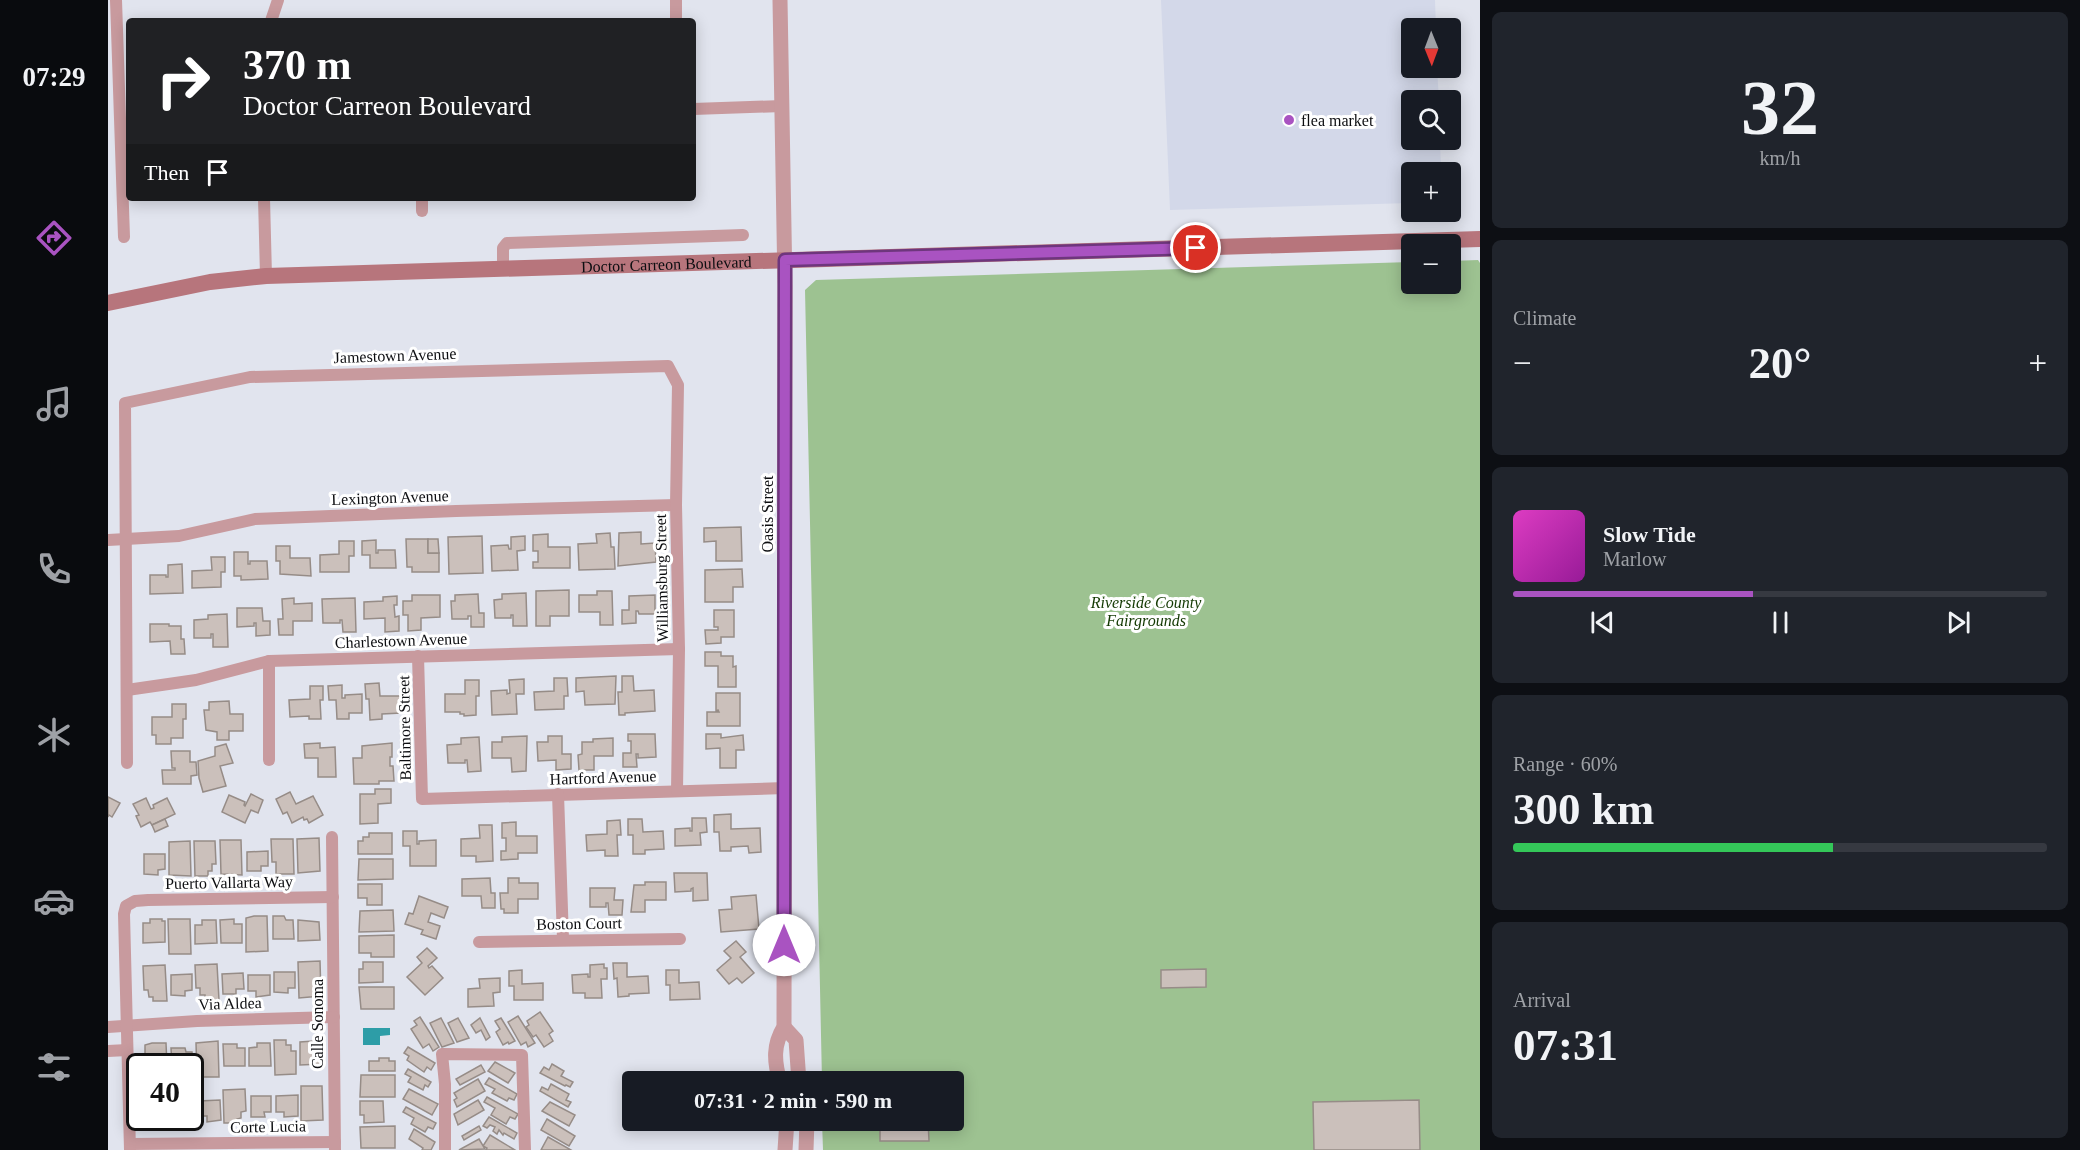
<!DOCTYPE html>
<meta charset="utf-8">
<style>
body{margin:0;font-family:Georgia,serif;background:#20242c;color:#f1f3f6;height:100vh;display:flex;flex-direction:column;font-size:22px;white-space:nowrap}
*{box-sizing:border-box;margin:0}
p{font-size:20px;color:#9ea1a6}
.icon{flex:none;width:33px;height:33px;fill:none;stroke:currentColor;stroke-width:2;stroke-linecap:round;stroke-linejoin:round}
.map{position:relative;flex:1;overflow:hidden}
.sheet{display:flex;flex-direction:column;gap:12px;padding:12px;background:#0d0f14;width:600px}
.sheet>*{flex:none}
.guide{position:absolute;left:18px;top:18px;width:570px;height:183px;border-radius:6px;box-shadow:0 3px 15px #0003;background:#202124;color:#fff;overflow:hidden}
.needle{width:39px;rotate:179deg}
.fabs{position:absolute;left:1293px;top:18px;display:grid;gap:12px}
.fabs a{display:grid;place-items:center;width:60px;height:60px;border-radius:6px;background:#171b24;box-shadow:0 3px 15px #0003;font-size:30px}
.speed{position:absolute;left:18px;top:1053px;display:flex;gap:12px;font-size:30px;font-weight:700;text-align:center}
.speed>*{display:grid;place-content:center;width:78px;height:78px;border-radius:50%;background:#171b24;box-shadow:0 3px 15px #0003;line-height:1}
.speed .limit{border:3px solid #111;border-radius:9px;background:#fff;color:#111}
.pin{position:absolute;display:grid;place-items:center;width:51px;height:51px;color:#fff;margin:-26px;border:3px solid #fff;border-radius:50%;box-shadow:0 2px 6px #0007}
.me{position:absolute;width:66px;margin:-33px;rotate:0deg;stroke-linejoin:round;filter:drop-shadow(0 0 4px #0008)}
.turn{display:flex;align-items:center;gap:21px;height:126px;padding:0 18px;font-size:27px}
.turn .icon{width:78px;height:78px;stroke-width:2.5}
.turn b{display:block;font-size:42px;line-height:51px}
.then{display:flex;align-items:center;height:57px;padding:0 18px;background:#0003;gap:12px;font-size:22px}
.big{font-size:45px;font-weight:600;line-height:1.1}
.sheet .widget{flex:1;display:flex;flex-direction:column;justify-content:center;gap:9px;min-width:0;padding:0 21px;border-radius:9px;background:#20242c}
.sheet .dial{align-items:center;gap:0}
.dial b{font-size:78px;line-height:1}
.song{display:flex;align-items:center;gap:18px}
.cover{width:72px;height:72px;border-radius:9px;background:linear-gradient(135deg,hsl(310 70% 55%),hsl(300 70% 35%))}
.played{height:6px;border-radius:3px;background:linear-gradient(90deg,#a953c1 45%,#363941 45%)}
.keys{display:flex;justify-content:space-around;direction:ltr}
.heat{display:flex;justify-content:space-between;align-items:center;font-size:33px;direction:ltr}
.charge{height:9px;border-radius:4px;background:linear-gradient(90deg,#34c759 60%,#363941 0)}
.trip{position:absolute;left:514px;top:1071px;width:342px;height:60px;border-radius:6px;background:#171b24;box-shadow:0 3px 15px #0003;font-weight:600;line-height:60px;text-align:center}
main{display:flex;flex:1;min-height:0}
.menu{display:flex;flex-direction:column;width:108px;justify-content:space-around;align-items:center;background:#090b0e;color:#9ea1a6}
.menu .icon{width:42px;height:42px}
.menu .selected{color:#a953c1}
.menu b{font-size:27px;color:#f1f3f6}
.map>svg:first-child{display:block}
.built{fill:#d3d8e9}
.green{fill:#9dc291}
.water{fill:#2d9da7}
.building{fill:#cbc0bb;stroke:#968c87;stroke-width:1.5}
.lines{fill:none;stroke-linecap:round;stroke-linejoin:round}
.minor{stroke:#c89a9e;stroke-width:12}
.tertiary{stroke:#c89a9e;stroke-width:15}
.secondary{stroke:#b7757c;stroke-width:16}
.route-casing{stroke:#6e367d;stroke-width:15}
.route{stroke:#a953c1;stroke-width:10}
.poi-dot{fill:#a953c1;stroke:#fff;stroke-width:2}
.labels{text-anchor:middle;stroke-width:6;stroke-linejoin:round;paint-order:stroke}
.poi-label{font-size:16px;fill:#0d0e11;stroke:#fff;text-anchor:start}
.street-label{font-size:16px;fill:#0d0e11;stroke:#fff}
.park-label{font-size:16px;font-style:italic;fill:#133902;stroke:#fff}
</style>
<main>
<nav class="menu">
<b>07:29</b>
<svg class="icon selected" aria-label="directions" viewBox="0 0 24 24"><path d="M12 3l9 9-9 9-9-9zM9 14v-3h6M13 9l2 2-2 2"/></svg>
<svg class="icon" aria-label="music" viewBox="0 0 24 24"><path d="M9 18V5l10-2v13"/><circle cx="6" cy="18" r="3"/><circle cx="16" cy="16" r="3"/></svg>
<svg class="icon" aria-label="phone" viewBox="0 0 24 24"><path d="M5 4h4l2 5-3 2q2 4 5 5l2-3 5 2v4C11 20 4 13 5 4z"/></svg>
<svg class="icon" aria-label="climate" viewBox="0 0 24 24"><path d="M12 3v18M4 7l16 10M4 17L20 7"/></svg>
<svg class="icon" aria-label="car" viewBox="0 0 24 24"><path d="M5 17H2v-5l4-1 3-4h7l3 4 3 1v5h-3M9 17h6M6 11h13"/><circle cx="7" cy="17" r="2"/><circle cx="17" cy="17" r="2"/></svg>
<svg class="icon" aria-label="filters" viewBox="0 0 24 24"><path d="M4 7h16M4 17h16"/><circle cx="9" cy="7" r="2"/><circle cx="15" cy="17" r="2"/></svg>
</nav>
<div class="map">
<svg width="1372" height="1150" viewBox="0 0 1372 1150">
<rect width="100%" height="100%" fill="#e1e4ee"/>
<!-- built -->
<path class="built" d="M1053,0H1327L1328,28H1304V68H1329L1331,100H1304V140H1332L1333,172H1304L1303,203L1062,210Z"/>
<!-- green -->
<path class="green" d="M1370,260L1372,263V1150H715L714,1121L846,1120V1082L714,1081L697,290L708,280L1303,262L1304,284H1342L1343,261Z"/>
<!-- water -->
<path class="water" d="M255,1028H282V1035L272,1036V1045H255Z"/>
<!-- building -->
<g class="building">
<path d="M633,527L634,561H608V541L596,542V528Z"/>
<path d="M533,532V544L547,543L548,562L510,566L511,533Z"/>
<path d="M502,533L503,547H506L507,569L471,570L470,544L489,543L488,534Z"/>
<path d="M440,534V547H462V568H425V562H430V551H425V535Z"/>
<path d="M374,536L375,573L341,574L340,537Z"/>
<path d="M417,536V550L409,551L410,570L384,571L383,546L400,545L401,549H403V537Z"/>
<path d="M298,539H320V553H331V572H304V567H299Z"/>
<path d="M320,539H330L331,553H320Z"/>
<path d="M268,540V553H270V550H287L288,568H262V555H254V541Z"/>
<path d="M231,541H246V556H241V572H212V555L231,554Z"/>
<path d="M168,546H182V558H202L203,576L172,574V561H168Z"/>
<path d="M126,552H140V564H142V561H159L160,579L133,580V576H126Z"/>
<path d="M103,557H117V572H113V587L84,588V571L104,570Z"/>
<path d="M74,564L75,593L42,594V575H58V577H60V565Z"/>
<path d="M634,569L635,587H625V602H597V570Z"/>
<path d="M461,590V616H442V626H428V591Z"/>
<path d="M489,591H504L505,625H492V612H471V595H489Z"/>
<path d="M418,593L419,626H405V615H403V618H387L386,600L394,599V594Z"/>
<path d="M370,594L371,613H376V627H363V616H360V619H344L343,601H347V595Z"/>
<path d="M304,595H332V617L313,618V630L300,631V615H295V601H304Z"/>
<path d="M547,595V614H531L530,611H528V623L514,624V610H521V596Z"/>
<path d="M289,596V605H286L287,617L291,616V631L277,632V618L256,619V602L275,601V597Z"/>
<path d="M186,598V604L204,603V621H185V635H171L170,619H175L174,599Z"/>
<path d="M247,598L248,632H235L234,620H232V623H215L214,599Z"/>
<path d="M129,608H154L155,621H162V635L148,636V623H146V626L129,627Z"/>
<path d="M606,610H626V637H613V643L598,644L597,630H610V627H606Z"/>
<path d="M119,614L120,647H105V634H103V638H86V620L100,619V615Z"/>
<path d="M42,624H61V626H73V639H76L77,654H63L62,641L42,642Z"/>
<path d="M597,652H613V656H625V667L628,666V687H610V666H597Z"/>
<path d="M508,676L507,704L477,705L476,691L468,692V678Z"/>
<path d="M514,676H525L526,691L546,690L547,711L517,713V715H511L510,692H514Z"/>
<path d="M446,678H459L460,696H456V709L427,710L426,692L446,691Z"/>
<path d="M416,679V694H408L409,714L384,715L383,691L399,690V694L402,693L401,680Z"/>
<path d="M357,680H371V696H368V715L356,716V714H352V712H337V694H357Z"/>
<path d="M271,683L272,696H293V713L274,714V719L262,720L261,699H258L257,684Z"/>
<path d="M234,685V698H237V695L254,694V713H241V719H229L228,700H221L220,686Z"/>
<path d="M202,686H215V700H212L213,719H201V716L182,717L181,700L202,699Z"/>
<path d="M608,693H632V726H599V712H611L610,710L608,711Z"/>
<path d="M121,701L122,714H135V731H121V740H109V732L98,730L96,710H101V702Z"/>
<path d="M64,704H78V719H75V738H63V744H48V735H44V717H64Z"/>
<path d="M520,734H547L548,757L530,758V754H528L529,767H515V753H523V741H520Z"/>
<path d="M598,734H613V738L635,735L636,750H628V768H612V748L598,749Z"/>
<path d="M419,736L418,771L404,772L403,758H384V742H394V737Z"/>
<path d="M440,736H454V754H463V769L448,770V760L430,761L429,742H440Z"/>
<path d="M371,737L373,771L360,772L359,760H357V763H340L339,745L353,744V738Z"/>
<path d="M505,738V756H486V770H471L470,755L474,754V742H485V739Z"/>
<path d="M212,743V748L227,747L228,777H210V758H197L196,744Z"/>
<path d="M284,743V757H282V766H285L286,781H271V784H246L245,758H254V746Z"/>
<path d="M118,744L125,763L112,766L118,786L95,792L91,778L90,761L107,756V747Z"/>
<path d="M63,751H82V762H88L89,775L83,776V784H55L54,770H67V768H64Z"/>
<path d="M267,789H283V803L270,804V823L252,824V794H267Z"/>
<path d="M182,792L188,804L205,796L215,815L201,823L199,819L196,820L195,817L184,823L179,812L175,814L168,799Z"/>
<path d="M143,794L155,800L150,813L143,810L137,823L114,812L121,795L137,802L136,805L137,806Z"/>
<path d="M0,797L12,803L4,817L1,815L0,817Z"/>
<path d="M38,798L43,809L46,808L45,805L59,798L67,814L44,825L42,822L33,827L28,816L31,815L25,804Z"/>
<path d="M623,814V829L652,828L653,852L641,853L640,846L623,847V851H612L611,832H606V815Z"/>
<path d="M584,818H598L599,832L592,833L593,845L567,846V829L582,828V831H584Z"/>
<path d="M57,819L60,826L47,832L44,825Z"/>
<path d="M520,819H534L535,832L555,831L556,849L537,850V854H525V835H520Z"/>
<path d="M512,820L513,835H509L510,856H497V850L479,851L478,835L499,834V821Z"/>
<path d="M408,822V836H429V853H410V859L393,860V851H398V838H394V823Z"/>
<path d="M371,825H384L385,861L368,862V856H353V839L372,838Z"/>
<path d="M295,831H309V844H311V841L328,840V866H302V846H295Z"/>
<path d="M261,833H284V854H250V841H255V837H261Z"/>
<path d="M211,838L212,871L190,873L189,839Z"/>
<path d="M163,839H185L186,874H168V862H164Z"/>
<path d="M112,840H133L134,875L113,874Z"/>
<path d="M82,841L83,876L61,875V842Z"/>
<path d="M86,841H107L108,864H104V871H100V876H87Z"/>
<path d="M160,851V866H153V871H139V852Z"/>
<path d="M36,854H57V869L50,870V875L36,874Z"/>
<path d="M251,859H285V879L250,880Z"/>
<path d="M566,873H599L600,900L585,901V888L583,889V891L567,892Z"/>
<path d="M382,878L383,893H387V908H374L373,896H354V879Z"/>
<path d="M400,878H411V883H430V899H410V913H396V909H393L392,893H400Z"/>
<path d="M537,882H558V900H537V912H523L526,885H537Z"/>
<path d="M250,884H274V905H259V898H250Z"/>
<path d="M482,888H507L506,900H515L514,915H501L500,903H498V907H482Z"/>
<path d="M648,895L651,929L613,932L611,910L624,909L623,897Z"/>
<path d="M311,896L340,907L336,918L323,913L320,922L332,926L328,939L313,934L315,930L297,924L301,913L305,914Z"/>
<path d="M285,910L286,931L251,932L252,911Z"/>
<path d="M146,916H159L160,951L138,952V918Z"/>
<path d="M165,916H176L178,920H185L186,939H165Z"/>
<path d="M42,919H54V921H57V942L35,943V923H42Z"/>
<path d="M60,919H82L83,954H61Z"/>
<path d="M126,919V924H134V943H113L112,920Z"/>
<path d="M94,920H108L109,943L87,944V925H94Z"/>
<path d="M190,920L211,922L212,940L190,941Z"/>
<path d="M286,935V957H263V953H251V936Z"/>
<path d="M628,941L638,952L632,957L646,973L634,983L629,978L621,984L609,970L623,958L616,951Z"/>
<path d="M319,948L329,958L320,966L321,968L324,966L335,978L317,995L299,977L314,963L309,957Z"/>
<path d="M212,961L213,996L191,998L190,962Z"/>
<path d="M255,962H275V982L251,983V969H255Z"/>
<path d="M505,963H519V977L540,976L541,993L521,994V996L510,997L509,978L506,979Z"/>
<path d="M109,964L111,1000H97V995H92V988H88L87,965Z"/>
<path d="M496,964V968H499V979H493L494,998H477V993H465L464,975L480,974V977H482V965Z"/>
<path d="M57,965L59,1001H45V997H41L40,990H36L35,966Z"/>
<path d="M1098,969V987L1053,988V970Z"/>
<path d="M414,970V984L435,983V1000H406V986H401V971Z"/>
<path d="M558,970H571V983L591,982L592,999L562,1000V985H558Z"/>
<path d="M166,972H187V988H180V993L166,992Z"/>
<path d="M135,973L136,989H128V994H115L114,974Z"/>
<path d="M84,974V990L77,991V996L63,995V975Z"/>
<path d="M140,975H162V995L148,997V991H140Z"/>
<path d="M392,978V992L385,993L386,1006L360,1007V989L372,988L371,979Z"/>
<path d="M251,987H286V1009H253Z"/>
<path d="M432,1012L445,1031L441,1034L445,1041L436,1047L428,1035L425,1037L418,1027L421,1025L419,1021Z"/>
<path d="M410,1016L427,1043L420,1047L418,1042L413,1045L400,1022Z"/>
<path d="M312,1017L331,1047L325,1051L321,1044L315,1048L303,1029L309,1025L306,1021Z"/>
<path d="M333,1018L346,1043L334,1047L322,1023Z"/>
<path d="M350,1018L361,1038L349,1042L340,1023Z"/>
<path d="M372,1018L382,1037L378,1040L373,1030L368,1033L363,1025Z"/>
<path d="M393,1018L407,1041L401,1044L400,1042L395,1045L388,1032L392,1029L387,1021Z"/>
<path d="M166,1040H178V1045H183V1051H188V1074L167,1075Z"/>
<path d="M110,1041L111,1077H89L88,1043Z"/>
<path d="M205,1041V1046H213L214,1064L192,1065V1042Z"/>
<path d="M44,1043H58L59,1066H37V1045Z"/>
<path d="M149,1043H162L163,1066H141V1048L149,1047Z"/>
<path d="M115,1044H129V1048H137V1066H116Z"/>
<path d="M300,1047L327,1063L323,1070L319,1067L316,1072L299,1060L301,1056L296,1053Z"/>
<path d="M63,1048H77L78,1052H84L85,1071H82V1066H64Z"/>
<path d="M271,1058H281V1061H287V1071H261V1061H271Z"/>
<path d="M387,1062L407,1073L400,1083L380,1071Z"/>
<path d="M444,1064L456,1071L453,1076L465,1082L462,1087L458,1085L457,1086L432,1073L436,1067L441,1070Z"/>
<path d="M373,1065L377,1072L352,1085L348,1079Z"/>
<path d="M300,1069L323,1082L320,1087L317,1085L315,1090L300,1082L303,1077L297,1074Z"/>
<path d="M820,1072V1082H772V1073Z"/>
<path d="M253,1075H287V1097H252Z"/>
<path d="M381,1078L409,1094L406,1100L401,1098L399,1101L384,1093L387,1089L377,1084Z"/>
<path d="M370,1079L377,1091L349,1107L346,1100L349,1098L346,1093Z"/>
<path d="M443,1084L461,1094L458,1100L463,1102L460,1107L432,1091L434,1087L440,1090Z"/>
<path d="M193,1086H214L215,1120L193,1121Z"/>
<path d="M137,1089L138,1111L133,1112V1118L129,1119V1123H116L115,1090Z"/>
<path d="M301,1089L330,1104L324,1115L295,1099Z"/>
<path d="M190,1095V1116L176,1117V1112H168V1096Z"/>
<path d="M143,1096H163V1112H156L157,1117H143Z"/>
<path d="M379,1097L410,1114L407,1119L402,1117L398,1124L383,1115L387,1108L376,1102Z"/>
<path d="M112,1100L113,1120L99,1122V1116H91V1101Z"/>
<path d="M370,1100L376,1110L350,1125L346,1114Z"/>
<path d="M1311,1100L1312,1150H1206L1205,1102Z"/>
<path d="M252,1101H275L276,1122L256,1123V1115H252Z"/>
<path d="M442,1102L467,1115L461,1126L434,1111Z"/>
<path d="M298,1107L328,1123L325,1129L320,1127L317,1132L303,1124L306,1118L295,1112Z"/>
<path d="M381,1117L409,1133L406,1139L396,1133L395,1135L391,1130L389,1134L385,1131L387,1127L382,1125L379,1128L375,1126Z"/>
<rect x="39" y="1118" width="21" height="7"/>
<path d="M439,1119L467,1136L461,1146L433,1130Z"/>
<path d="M772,1120H820L821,1141H772Z"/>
<path d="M287,1126V1148H253L252,1127Z"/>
<path d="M371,1126L373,1130L356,1140L354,1136Z"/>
<path d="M306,1129L327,1142L323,1150H314L315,1148L301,1139Z"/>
<path d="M382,1135L407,1150H378L379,1148L375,1146Z"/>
<path d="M440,1137L463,1150H433Z"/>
<path d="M371,1139L377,1149L351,1150Z"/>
</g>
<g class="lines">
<!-- minor -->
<g class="minor">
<path d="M8,0L16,237"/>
<path d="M568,0V21"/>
<path d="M163,21L170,0"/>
<path d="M585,109L674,106"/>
<path d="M156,198L158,276"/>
<path d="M314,198V211"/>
<path d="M395,267V248L399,243L635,235"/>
<path d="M0,540L71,536L147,519L348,511L568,505"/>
<path d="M310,656L314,799L677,788"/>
<path d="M19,690L88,680L161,661L571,649"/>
<path d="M161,760V661"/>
<path d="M19,763L17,403L142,377L560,366L570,385L568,505L571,649L569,791"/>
<path d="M450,794L455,939"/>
<path d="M224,837L227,1150"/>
<path d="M371,942L572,939"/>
<path d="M0,1027L89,1021L226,1017"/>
<path d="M0,1051L19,1050"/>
<path d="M22,1144L227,1142"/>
<path d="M22,1150L16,914L18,906L27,901L40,900L225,897"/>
<path d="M337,1150V1084L334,1054L414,1055L417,1150"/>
</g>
<!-- tertiary -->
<g class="tertiary">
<path d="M676,1027L688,1040L691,1082"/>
<path d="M672,1082C666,1061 665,1045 676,1027L677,286L672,0"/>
<path d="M677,1150L679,1120"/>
<path d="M698,1150L699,1120"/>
</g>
<!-- secondary -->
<path class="secondary" id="s1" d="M0,303L102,282L158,276L1372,239"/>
</g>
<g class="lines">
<defs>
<path id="route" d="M676,945L677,260L1088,248"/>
</defs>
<!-- route casing -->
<use href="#route" class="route-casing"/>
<!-- route -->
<use href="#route" class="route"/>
</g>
<!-- markers -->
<circle class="poi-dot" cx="1181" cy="120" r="6"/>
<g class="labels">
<!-- poi labels -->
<g class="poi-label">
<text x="1193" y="126">flea market</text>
</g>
<!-- street labels -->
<g class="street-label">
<text dy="6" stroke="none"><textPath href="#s1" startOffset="561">Doctor Carreon Boulevard</textPath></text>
<text transform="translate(287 355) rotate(-2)" y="6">Jamestown Avenue</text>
<text transform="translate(282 497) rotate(-2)" y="6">Lexington Avenue</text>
<text transform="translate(659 514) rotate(-90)" y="6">Oasis Street</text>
<text transform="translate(553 578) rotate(-91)" y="6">Williamsburg Street</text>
<text transform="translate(293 640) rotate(-2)" y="6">Charlestown Avenue</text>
<text transform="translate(296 728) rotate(-91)" y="6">Baltimore Street</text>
<text transform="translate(495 777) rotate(-2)" y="6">Hartford Avenue</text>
<text transform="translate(121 882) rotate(-1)" y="6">Puerto Vallarta Way</text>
<text transform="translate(471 923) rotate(-1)" y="6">Boston Court</text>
<text transform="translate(122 1003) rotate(-2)" y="6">Via Aldea</text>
<text transform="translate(209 1024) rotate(-90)" y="6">Calle Sonoma</text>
<text transform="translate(160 1126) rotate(-1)" y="6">Corte Lucia</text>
</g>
<!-- park labels -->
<g class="park-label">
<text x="1038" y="608">Riverside County<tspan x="1038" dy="18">Fairgrounds</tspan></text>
</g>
</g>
</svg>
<div class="fabs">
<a><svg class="needle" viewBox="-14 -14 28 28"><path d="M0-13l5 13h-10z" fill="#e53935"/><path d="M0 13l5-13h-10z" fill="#9ea1a6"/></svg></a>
<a><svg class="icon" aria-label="search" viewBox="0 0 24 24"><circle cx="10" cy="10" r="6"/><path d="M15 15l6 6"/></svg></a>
<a>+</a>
<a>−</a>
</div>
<div class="speed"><div class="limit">40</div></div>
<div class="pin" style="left:1088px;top:248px;background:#d93025"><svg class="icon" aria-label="arrive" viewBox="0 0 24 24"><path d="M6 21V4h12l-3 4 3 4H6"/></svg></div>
<svg class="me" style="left:676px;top:945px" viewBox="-20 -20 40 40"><circle r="19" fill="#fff"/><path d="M0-13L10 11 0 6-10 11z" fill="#a953c1"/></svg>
<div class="trip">07:31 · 2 min · 590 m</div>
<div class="guide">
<div class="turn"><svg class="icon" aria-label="right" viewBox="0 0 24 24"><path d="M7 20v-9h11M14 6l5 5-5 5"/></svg><div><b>370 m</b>Doctor Carreon Boulevard</div></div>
<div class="then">Then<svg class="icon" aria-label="arrive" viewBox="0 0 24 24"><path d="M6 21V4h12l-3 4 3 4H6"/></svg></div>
</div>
</div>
<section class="sheet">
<div class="widget dial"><b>32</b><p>km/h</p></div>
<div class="widget"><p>Climate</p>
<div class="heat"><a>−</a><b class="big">20°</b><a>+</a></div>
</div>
<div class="widget">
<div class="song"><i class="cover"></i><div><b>Slow Tide</b><p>Marlow</p></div></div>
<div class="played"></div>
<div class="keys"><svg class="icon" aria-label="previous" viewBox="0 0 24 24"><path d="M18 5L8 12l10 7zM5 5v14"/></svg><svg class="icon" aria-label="pause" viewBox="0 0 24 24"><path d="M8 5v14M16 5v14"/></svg><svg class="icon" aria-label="next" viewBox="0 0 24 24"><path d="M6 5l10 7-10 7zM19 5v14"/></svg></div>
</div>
<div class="widget"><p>Range · 60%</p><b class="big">300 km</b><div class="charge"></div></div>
<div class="widget"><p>Arrival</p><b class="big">07:31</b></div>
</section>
</main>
